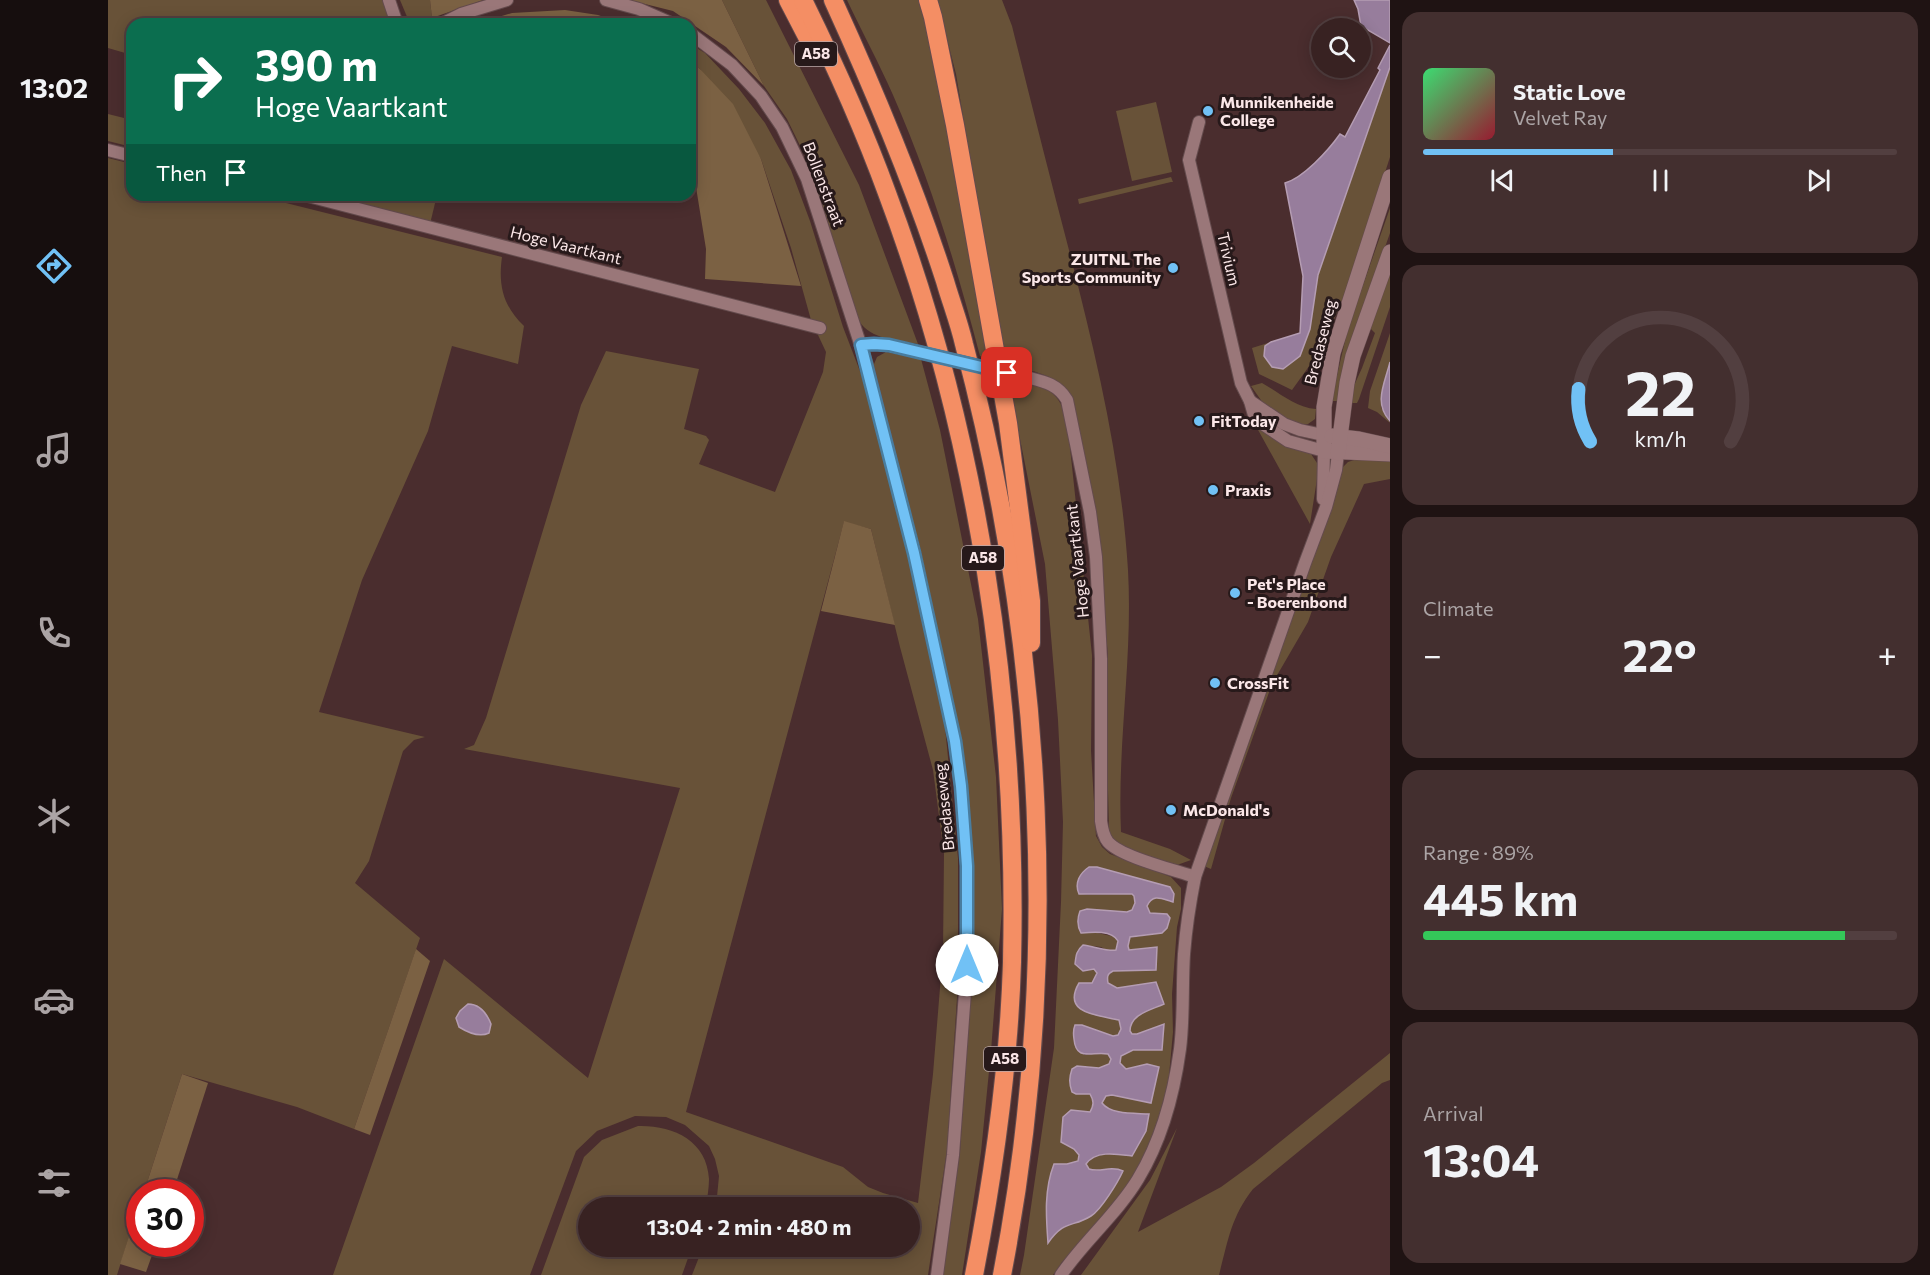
<!DOCTYPE html>
<meta charset="utf-8">
<style>
body{margin:0;font-family:Commissioner,sans-serif;background:#432f2f;color:#f1f3f6;height:100vh;display:flex;flex-direction:column;font-size:22px;white-space:nowrap}
*{box-sizing:border-box;margin:0}
p{font-size:20px;color:#aba4a5}
.icon{flex:none;width:33px;height:33px;fill:none;stroke:currentColor;stroke-width:2;stroke-linecap:round;stroke-linejoin:round}
.map{position:relative;flex:1;overflow:hidden}
.drawer{display:flex;flex-direction:column;gap:12px;padding:12px;background:#1f1313;width:540px}
.drawer>*{flex:none}
.guide{position:absolute;left:18px;top:18px;width:570px;height:183px;border-radius:18px;box-shadow:0 3px 15px #0003,0 0 0 2px #523f40;background:#0b6e4f;color:#fff;overflow:hidden}
.buttons{position:absolute;left:1203px;top:18px;display:grid;gap:12px}
.buttons a{display:grid;place-items:center;width:60px;height:60px;border-radius:50%;background:#382222;box-shadow:0 3px 15px #0003,0 0 0 2px #523f40;font-size:30px}
.speed{position:absolute;left:18px;top:1179px;display:flex;gap:12px;font-size:30px;font-weight:700;text-align:center}
.speed>*{display:grid;place-content:center;width:78px;height:78px;border-radius:50%;background:#382222;box-shadow:0 3px 15px #0003,0 0 0 2px #523f40;line-height:1}
.speed .limit{border:9px solid #d22;background:#fff;color:#111}
.pin{position:absolute;display:grid;place-items:center;width:51px;height:51px;color:#fff;margin:-26px;border-radius:12px;box-shadow:0 3px 9px #0006}
.me{position:absolute;width:66px;margin:-33px;rotate:0deg;stroke-linejoin:round;filter:drop-shadow(0 0 4px #0008)}
.turn{display:flex;align-items:center;gap:21px;height:126px;padding:0 30px;font-size:27px}
.turn .icon{width:78px;height:78px;stroke-width:2.5}
.turn b{display:block;font-size:42px;line-height:51px}
.then{display:flex;align-items:center;height:57px;padding:0 30px;background:#0003;gap:12px;font-size:22px}
.big{font-size:45px;font-weight:700;line-height:1.1}
.drawer .card{flex:1;display:flex;flex-direction:column;justify-content:center;gap:9px;min-width:0;padding:0 21px;border-radius:18px;background:#432f2f}
.drawer .dial{align-items:center;gap:0}
.dial svg{height:156px;overflow:visible;fill:none;stroke:#523f40;stroke-width:7;stroke-linecap:round;text-anchor:middle}
.dial text{fill:#f1f3f6;stroke:none}
.song{display:flex;align-items:center;gap:18px}
.cover{width:72px;height:72px;border-radius:9px;background:linear-gradient(135deg,hsl(140 70% 55%),hsl(350 70% 35%))}
.played{height:6px;border-radius:3px;background:linear-gradient(90deg,#71c1f5 40%,#523f40 40%)}
.keys{display:flex;justify-content:space-around;direction:ltr}
.heat{display:flex;justify-content:space-between;align-items:center;font-size:33px;direction:ltr}
.charge{height:9px;border-radius:4px;background:linear-gradient(90deg,#34c759 89%,#523f40 0)}
.trip{position:absolute;left:470px;top:1197px;width:342px;height:60px;border-radius:30px;background:#382222;box-shadow:0 3px 15px #0003,0 0 0 2px #523f40;font-weight:700;line-height:60px;text-align:center}
main{display:flex;flex:1;min-height:0}
.menu{display:flex;flex-direction:column;width:108px;justify-content:space-around;align-items:center;background:#160e0e;color:#aba4a5}
.menu .icon{width:42px;height:42px}
.menu .on{color:#71c1f5}
.menu b{font-size:27px;color:#f1f3f6}
.map>svg:first-child{display:block}
.green{fill:#685238;fill-rule:evenodd}
.forest{fill:#7b6143}
.water{fill:#977d9c;stroke:#b59db3;stroke-width:1.5}
.lines{fill:none;stroke-linecap:round;stroke-linejoin:round}
.minor-casing{stroke:#644b4d;stroke-width:14}
.tertiary-casing{stroke:#644b4d;stroke-width:16}
.motorway-casing{stroke:#644b4d;stroke-width:20}
.minor{stroke:#9a7779;stroke-width:12}
.tertiary{stroke:#9a7779;stroke-width:15}
.motorway{stroke:#f48e64;stroke-width:18}
.minor-bridge-casing{stroke:#644b4d;stroke-width:14;stroke-linecap:butt}
.minor-bridge{stroke:#9a7779;stroke-width:12}
.route-casing{stroke:#497d9f;stroke-width:15}
.route{stroke:#71c1f5;stroke-width:10}
.poi-dot{fill:#71c1f5;stroke:#27191a;stroke-width:2}
.labels{text-anchor:middle;stroke-width:6;stroke-linejoin:round;paint-order:stroke}
.shield{fill:#27191a;stroke:#bba9aa;stroke-width:1.5}
.shield-label{font-size:15px;font-weight:bold;fill:#fbe7e8}
.poi-label{font-size:16px;font-weight:bold;fill:#fbe7e8;stroke:#27191a;text-anchor:start}
.street-label{font-size:16px;fill:#fbe7e8;stroke:#27191a}
</style>
<main>
<nav class="menu">
<b>13:02</b>
<svg class="icon on" aria-label="directions" viewBox="0 0 24 24"><path d="M12 3l9 9-9 9-9-9zM9 14v-3h6M13 9l2 2-2 2"/></svg>
<svg class="icon" aria-label="music" viewBox="0 0 24 24"><path d="M9 18V5l10-2v13"/><circle cx="6" cy="18" r="3"/><circle cx="16" cy="16" r="3"/></svg>
<svg class="icon" aria-label="phone" viewBox="0 0 24 24"><path d="M5 4h4l2 5-3 2q2 4 5 5l2-3 5 2v4C11 20 4 13 5 4z"/></svg>
<svg class="icon" aria-label="climate" viewBox="0 0 24 24"><path d="M12 3v18M4 7l16 10M4 17L20 7"/></svg>
<svg class="icon" aria-label="car" viewBox="0 0 24 24"><path d="M5 17H2v-5l4-1 3-4h7l3 4 3 1v5h-3M9 17h6M6 11h13"/><circle cx="7" cy="17" r="2"/><circle cx="17" cy="17" r="2"/></svg>
<svg class="icon" aria-label="filters" viewBox="0 0 24 24"><path d="M4 7h16M4 17h16"/><circle cx="9" cy="7" r="2"/><circle cx="15" cy="17" r="2"/></svg>
</nav>
<div class="map">
<svg width="1282" height="1275" viewBox="0 0 1282 1275">
<rect width="100%" height="100%" fill="#4a2d2e"/>
<!-- green -->
<g class="green">
<path d="M0,0H277L285,24H24V55L0,48Z"/>
<path d="M292,0H322L324,18L312,24H302Z"/>
<path d="M614,0H658L751,185L810,344C790,340 763,340 751,321L702,166L679,119L656,86Z"/>
<path d="M739,0H816L881,360L872,356C849,268 822,179 785,95C771,63 754,32 739,0Z"/>
<path d="M829,0H894L904,26C923,102 942,178 962,254C989,360 1013,460 1020,570C1025,658 1009,745 1013,832L1062,849L1083,860L1069,865C1048,859 1009,854 1001,831L999,750L1000,654L984,508L961,392C947,374 920,370 899,365L877,249L848,74Z"/>
<path d="M582,44L597,53L631,89L657,123L683,170L702,221L735,327L760,392L799,550L837,727L850,858V983L839,1150L820,1275H584L595,1247L801,1246V1208L608,1207L611,1176L607,1159L601,1146L577,1125L558,1117L527,1116L489,1131L468,1151L422,1275H225L336,959L480,1078L572,788L356,749L366,745L378,718L473,405L498,351L591,369L576,429L598,436L601,440L591,464L667,492L715,372L718,352L703,320L683,248L653,159L592,69L582,62ZM736,522L763,529L792,647L825,770L836,854L835,951L825,1074L810,1203L775,1193L760,1187L735,1167L578,1112ZM370,1006L380,1018L381,1033C371,1038 359,1032 351,1027Z"/>
<path d="M1282,67V157L1239,290L1212,351L1184,390L1151,374L1144,348L1163,342L1157,346L1156,356L1202,329L1210,275Z"/>
<path d="M1048,102L1064,172L1024,181L1008,111Z"/>
<path d="M0,114L24,120V147L0,141Z"/>
<path d="M0,158L24,164V195H146L394,257C390,285 395,306 416,326L410,364L344,346L320,431L254,580L211,712L317,737L306,740L295,751L261,861L247,883L312,938L246,1129L189,1107L74,1074L36,1192H32L31,1205L9,1275H0Z"/>
<path d="M1063,177L1065,182H1063L971,204L970,199Z"/>
<path d="M216,195H329L322,224Z"/>
<path d="M1282,208V233L1244,341L1232,401H1223L1240,328Z"/>
<path d="M1282,274V307L1251,399L1249,403H1244V390L1254,368L1267,333L1262,328Z"/>
<path d="M1282,333V362L1273,399V407L1282,423L1269,412L1260,408L1262,391Z"/>
<path d="M778,352L813,359L832,430L870,619L888,777L894,909L883,1051L873,1152L854,1275H834L852,1152L863,984V857L850,725L812,547L764,369L769,357Z"/>
<path d="M900,379C932,387 948,384 959,419L984,655L983,751L988,836L994,847L1002,854L1063,877L1073,888V909L1069,927L1064,994L1065,1032L1060,1086L1045,1139L1017,1193L954,1262L945,1275H912L916,1255L946,1048L953,902L955,822L950,720L937,564ZM1048,883L1061,887L1062,902C1052,896 1044,895 1039,906L1042,913H1054V933L1021,938L1020,950H1024L1023,970L1005,971L999,977L1000,983L1008,988L1051,990L1056,1004C1043,1010 1022,1014 1022,1031L1024,1034H1028L1056,1025L1054,1050H1025L1013,1056L1011,1063L1018,1069L1039,1064L1044,1102L1004,1095L998,1096L993,1103C1002,1115 1027,1113 1040,1114L1038,1131L1027,1151C1012,1154 987,1151 978,1164L981,1169C992,1173 1003,1165 1015,1171C1005,1191 990,1208 971,1220C956,1229 953,1225 941,1242C938,1215 936,1190 946,1164H959L970,1161L971,1155L966,1149L957,1145L963,1110L982,1112C985,1105 986,1101 982,1094H968L978,1066L991,1069L1001,1064L1003,1059L1000,1054L993,1053L976,1055L974,1025L1005,1036L1010,1035L1013,1029L1011,1020L978,1012L984,983L989,972L986,969L975,971V945L993,947L1002,952L1008,951L1010,941L1008,937L985,932V910L1019,912L1024,911L1027,903L1026,896L1024,894L973,895Z"/>
<path d="M1154,383C1172,393 1188,408 1208,409L1207,419L1200,424H1187L1155,403L1143,386Z"/>
<path d="M1149,428L1180,447L1203,454L1211,466L1202,524Z"/>
<path d="M1252,458L1282,462V479L1256,484L1223,557L1200,622L1164,684L1123,798L1103,869L1096,866L1233,469L1240,462Z"/>
<path d="M1282,1053V1080L1274,1083L1145,1189C1123,1217 1120,1241 1111,1275H973L1042,1180L1069,1128L1030,1232L1113,1187L1146,1163Z"/>
<path d="M530,1126C564,1125 599,1140 601,1179C601,1189 599,1198 598,1207L480,1208V1246L584,1247L574,1275H433L476,1157L494,1140Z"/>
</g>
<!-- forest -->
<g class="forest">
<path d="M322,0H375L324,18Z"/>
<path d="M521,0H614L656,86L618,47L565,11Z"/>
<path d="M457,10L490,15L516,24H367L404,13Z"/>
<path d="M582,62L592,69L625,104L653,159L693,286L597,279L598,249L582,150Z"/>
<path d="M736,521L763,529L787,625L713,611Z"/>
<path d="M308,949L322,961L262,1135L246,1129Z"/>
<path d="M74,1074L100,1083L65,1192H36Z"/>
<path d="M31,1205L32,1244H48L38,1272L12,1264Z"/>
</g>
<!-- water -->
<g class="water">
<path d="M1246,0H1282V43L1253,26L1250,9Z"/>
<path d="M1282,45V67L1210,275L1202,329L1192,356L1175,369L1164,367L1156,356L1157,346L1163,342L1192,333L1195,276L1177,183C1195,178 1220,151 1232,134L1237,137L1272,70L1270,68Z"/>
<path d="M1282,362V421C1265,403 1277,383 1282,362Z"/>
<path d="M981,867H989L1062,887L1066,894L1065,902C1054,899 1045,893 1039,906L1042,913L1059,914L1062,918L1059,928L1054,933L1022,937L1020,946L1021,950L1049,947L1048,970L1005,971C999,974 999,977 1000,983L1009,988L1048,982L1056,1004C1043,1010 1022,1014 1022,1031L1024,1034H1029L1056,1024L1054,1050H1025L1013,1056L1012,1063L1018,1069L1039,1064L1051,1067L1043,1103L1004,1095L998,1096L994,1103C1003,1115 1027,1113 1041,1114L1038,1131L1024,1156C1009,1154 988,1150 978,1164L981,1169C992,1173 1003,1165 1015,1171C1010,1182 993,1210 983,1216C964,1228 957,1219 940,1243C938,1216 936,1190 946,1164H959L970,1161L971,1155L966,1149L953,1142L955,1117L963,1110L982,1112C986,1105 986,1101 982,1094H968L964,1092C961,1083 961,1078 964,1069L969,1066L991,1068L1001,1064L1003,1059L1000,1054C984,1051 968,1062 966,1039C965,1033 965,1030 967,1025H974L1005,1036L1010,1035L1013,1029L1011,1020C990,1015 953,1014 971,983H984L989,973L986,969L975,971L967,964C968,956 968,951 975,945C984,946 1002,952 1008,950L1010,941C1004,930 984,932 973,933C969,926 969,919 972,911L979,909L1019,912L1024,910L1027,903L1026,896L1024,894H971C966,883 972,873 981,867Z"/>
<path d="M360,1004C372,1004 379,1014 383,1024L381,1033C371,1038 359,1032 351,1027L348,1018L352,1011Z"/>
</g>
<g class="lines">
<defs>
<g id="minor">
<path d="M281,0L289,24"/>
<path d="M498,0L531,9L565,24"/>
<path d="M333,24L353,14L399,0"/>
<path d="M582,33L624,65L653,96L674,127L699,179L759,365L806,553L847,742L853,786L859,866V965L845,1155L829,1275"/>
<path d="M1091,122L1081,160L1133,383L1142,401L1146,415L1156,425L1180,441L1216,451L1215,499"/>
<path d="M0,150L24,156"/>
<path d="M196,195L712,328"/>
<path d="M754,345L769,344L785,346"/>
<path d="M922,378C938,382 950,385 959,400L982,512L988,557L993,659V821C994,828 995,836 1000,842C1013,857 1067,870 1087,877"/>
<path d="M1142,401L1176,424L1192,430L1215,435"/>
<path d="M953,1275C976,1241 1009,1214 1030,1179C1053,1141 1066,1093 1072,1049C1076,1018 1074,985 1076,954C1078,928 1082,902 1087,877L1197,563L1218,507L1228,470L1230,453"/>
</g>
<g id="tertiary">
<path d="M1282,177L1225,353L1216,407V451L1282,454"/>
<path d="M1224,436L1251,439L1282,446"/>
<path d="M1230,453L1239,383L1245,356L1282,252"/>
</g>
<g id="motorway">
<path d="M680,0L708,54"/>
<path d="M695,0C726,63 755,127 779,193C870,435 910,703 904,962C901,1067 886,1172 866,1275"/>
<path d="M725,0C767,92 806,185 837,281C843,302 851,322 856,344C936,647 954,966 894,1275"/>
<path d="M820,0L825,17L847,125L900,423L923,601V643"/>
</g>
</defs>
<!-- minor casing -->
<use href="#minor" class="minor-casing"/>
<!-- tertiary casing -->
<use href="#tertiary" class="tertiary-casing"/>
<!-- motorway casing -->
<use href="#motorway" class="motorway-casing"/>
<!-- minor -->
<use href="#minor" class="minor"/>
<!-- tertiary -->
<use href="#tertiary" class="tertiary"/>
<!-- motorway -->
<use href="#motorway" class="motorway"/>
<defs>
<path id="minor-bridge" d="M785,346L922,378"/>
</defs>
<!-- minor-bridge casing -->
<use href="#minor-bridge" class="minor-bridge-casing"/>
<!-- minor-bridge -->
<use href="#minor-bridge" class="minor-bridge"/>
</g>
<g class="lines">
<defs>
<path id="route" d="M859,965V866L853,786L847,741L806,553L753,345L766,344L781,345L899,373"/>
</defs>
<!-- route casing -->
<use href="#route" class="route-casing"/>
<!-- route -->
<use href="#route" class="route"/>
</g>
<!-- markers -->
<g class="poi-dot">
<circle cx="1100" cy="111" r="6"/>
<circle cx="1065" cy="268" r="6"/>
<circle cx="1091" cy="421" r="6"/>
<circle cx="1105" cy="490" r="6"/>
<circle cx="1127" cy="593" r="6"/>
<circle cx="1107" cy="683" r="6"/>
<circle cx="1063" cy="810" r="6"/>
</g>
<g class="labels">
<!-- shield labels -->
<g class="shield">
<rect x="687" y="42" width="42" height="24" rx="4.5"/>
<rect x="854" y="546" width="42" height="24" rx="4.5"/>
<rect x="876" y="1047" width="42" height="24" rx="4.5"/>
</g>
<g class="shield-label">
<text x="708" y="59">A58</text>
<text x="875" y="563">A58</text>
<text x="897" y="1064">A58</text>
</g>
<!-- poi labels -->
<g class="poi-label">
<text x="1112" y="108">Munnikenheide<tspan x="1112" dy="18">College</tspan></text>
<text x="1053" y="265" text-anchor="end">ZUITNL The<tspan x="1053" dy="18">Sports Community</tspan></text>
<text x="1103" y="427">FitToday</text>
<text x="1117" y="496">Praxis</text>
<text x="1139" y="590">Pet's Place<tspan x="1139" dy="18">- Boerenbond</tspan></text>
<text x="1119" y="689">CrossFit</text>
<text x="1075" y="816">McDonald's</text>
</g>
<!-- street labels -->
<g class="street-label">
<text transform="translate(716 184) rotate(69)" y="6">Bollenstraat</text>
<text transform="translate(458 245) rotate(14)" y="6">Hoge Vaartkant</text>
<text transform="translate(1121 259) rotate(77)" y="6">Trivium</text>
<text transform="translate(1212 342) rotate(-76)" y="6">Bredaseweg</text>
<text transform="translate(969 561) rotate(-96)" y="6">Hoge Vaartkant</text>
<text transform="translate(836 807) rotate(-96)" y="6">Bredaseweg</text>
</g>
</g>
</svg>
<div class="buttons">
<a><svg class="icon" aria-label="search" viewBox="0 0 24 24"><circle cx="10" cy="10" r="6"/><path d="M15 15l6 6"/></svg></a>
</div>
<div class="speed"><div class="limit">30</div></div>
<div class="pin" style="left:899px;top:373px;background:#d93025"><svg class="icon" aria-label="arrive" viewBox="0 0 24 24"><path d="M6 21V4h12l-3 4 3 4H6"/></svg></div>
<svg class="me" style="left:859px;top:965px" viewBox="-20 -20 40 40"><circle r="19" fill="#fff"/><path d="M0-13L10 11 0 6-10 11z" fill="#71c1f5"/></svg>
<div class="trip">13:04 · 2 min · 480 m</div>
<div class="guide">
<div class="turn"><svg class="icon" aria-label="right" viewBox="0 0 24 24"><path d="M7 20v-9h11M14 6l5 5-5 5"/></svg><div><b>390 m</b>Hoge Vaartkant</div></div>
<div class="then">Then<svg class="icon" aria-label="arrive" viewBox="0 0 24 24"><path d="M6 21V4h12l-3 4 3 4H6"/></svg></div>
</div>
</div>
<section class="drawer">
<div class="card">
<div class="song"><i class="cover"></i><div><b>Static Love</b><p>Velvet Ray</p></div></div>
<div class="played"></div>
<div class="keys"><svg class="icon" aria-label="previous" viewBox="0 0 24 24"><path d="M18 5L8 12l10 7zM5 5v14"/></svg><svg class="icon" aria-label="pause" viewBox="0 0 24 24"><path d="M8 5v14M16 5v14"/></svg><svg class="icon" aria-label="next" viewBox="0 0 24 24"><path d="M6 5l10 7-10 7zM19 5v14"/></svg></div>
</div>
<div class="card dial"><svg viewBox="0 0 100 80">
<path d="M14 69A42 42 0 1 1 86 69"/>
<path d="M14 69A42 42 0 0 1 8 42" stroke="#71c1f5"/>
<text x="50" y="56" font-size="32" font-weight="700">22</text>
<text x="50" y="72" font-size="11">km/h</text>
</svg></div>
<div class="card"><p>Climate</p>
<div class="heat"><a>−</a><b class="big">22°</b><a>+</a></div>
</div>
<div class="card"><p>Range · 89%</p><b class="big">445 km</b><div class="charge"></div></div>
<div class="card"><p>Arrival</p><b class="big">13:04</b></div>
</section>
</main>
